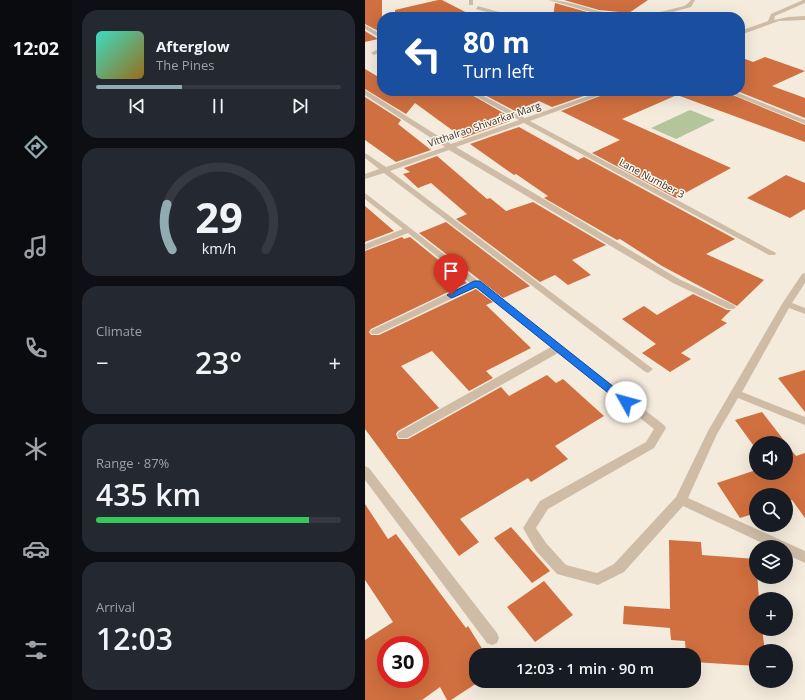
<!DOCTYPE html>
<meta charset="utf-8">
<style>
body{margin:0;font-family:"Open Sans",sans-serif;background:#242831;color:#f1f3f6;height:100vh;display:flex;flex-direction:column;font-size:15px;white-space:nowrap}
*{box-sizing:border-box;margin:0}
p{font-size:13px;color:#9ea1a6}
.icon{flex:none;width:22px;height:22px;fill:none;stroke:currentColor;stroke-width:2;stroke-linecap:round;stroke-linejoin:round}
.map{position:relative;flex:1;overflow:hidden}
.drawer{display:flex;flex-direction:column;gap:10px;padding:10px;background:#0d0f14;width:293px}
.drawer>*{flex:none}
.guide{position:absolute;left:12px;top:12px;width:368px;height:84px;border-radius:16px;box-shadow:0 4px 16px #0002;background:#1a4fa0;color:#fff;overflow:hidden}
.fabs{position:absolute;left:384px;top:436px;display:grid;gap:8px}
.fabs a{display:grid;place-items:center;width:44px;height:44px;border-radius:50%;background:#171b24;box-shadow:0 4px 16px #0002;font-size:20px}
.speed{position:absolute;left:12px;top:636px;display:flex;gap:8px;font-size:20px;font-weight:700;text-align:center}
.speed>*{display:grid;place-content:center;width:52px;height:52px;border-radius:50%;background:#171b24;box-shadow:0 4px 16px #0002;line-height:1}
.speed .limit{border:6px solid #d22;background:#fff;color:#111}
.pin{position:absolute;display:grid;place-items:center;width:34px;height:34px;color:#fff;margin:-41px -17px;border-radius:50% 50% 50% 0;rotate:-45deg;box-shadow:0 0 4px #0007}
.pin .icon{rotate:45deg}
.me{position:absolute;width:44px;margin:-22px;rotate:308deg;stroke-linejoin:round;filter:drop-shadow(0 0 3px #0008)}
.turn{display:flex;align-items:center;gap:14px;height:84px;padding:0 20px;font-size:18px}
.turn .icon{width:52px;height:52px;stroke-width:2.5}
.turn b{display:block;font-size:28px;line-height:34px}
.big{font-size:30px;font-weight:600;line-height:1.1}
.drawer .card{flex:1;display:flex;flex-direction:column;justify-content:center;gap:6px;min-width:0;padding:0 14px;border-radius:16px;background:#242831}
.drawer .dial{align-items:center;gap:0}
.dial svg{height:104px;overflow:visible;fill:none;stroke:#363941;stroke-width:7;stroke-linecap:round;text-anchor:middle}
.dial text{fill:#f1f3f6;stroke:none}
.song{display:flex;align-items:center;gap:12px}
.cover{width:48px;height:48px;border-radius:6px;background:linear-gradient(135deg,hsl(170 70% 55%),hsl(40 70% 35%))}
.played{height:4px;border-radius:2px;background:linear-gradient(90deg,#90acb2 35%,#363941 35%)}
.keys{display:flex;justify-content:space-around;direction:ltr}
.heat{display:flex;justify-content:space-between;align-items:center;font-size:22px;direction:ltr}
.charge{height:6px;border-radius:3px;background:linear-gradient(90deg,#34c759 87%,#363941 0)}
.trip{position:absolute;left:104px;top:648px;width:232px;height:40px;border-radius:16px;background:#171b24;box-shadow:0 4px 16px #0002;font-weight:600;line-height:40px;text-align:center}
main{display:flex;flex:1;min-height:0}
.dock{display:flex;flex-direction:column;width:72px;justify-content:space-around;align-items:center;background:#090b0e;color:#9ea1a6}
.dock .icon{width:28px;height:28px}
.dock .current{color:#90acb2}
.dock b{font-size:18px;color:#f1f3f6}
.map>svg:first-child{display:block}
.green{fill:#b4c59b}
.building{fill:#d06f3f;fill-rule:evenodd}
.lines{fill:none;stroke-linecap:round;stroke-linejoin:round}
.minor{fill:#cebca7;fill-rule:evenodd}
.route{fill:#1a73e8;stroke:#114b97}
.labels{text-anchor:middle;stroke-width:3;stroke-linejoin:round;paint-order:stroke}
.far-street-label{font-size:10px;fill:#3a2f28;stroke:#fbf5ea}
</style>
<main>
<nav class="dock">
<b>12:02</b>
<svg class="icon current" aria-label="directions" viewBox="0 0 24 24"><path d="M12 3l9 9-9 9-9-9zM9 14v-3h6M13 9l2 2-2 2"/></svg>
<svg class="icon" aria-label="music" viewBox="0 0 24 24"><path d="M9 18V5l10-2v13"/><circle cx="6" cy="18" r="3"/><circle cx="16" cy="16" r="3"/></svg>
<svg class="icon" aria-label="phone" viewBox="0 0 24 24"><path d="M5 4h4l2 5-3 2q2 4 5 5l2-3 5 2v4C11 20 4 13 5 4z"/></svg>
<svg class="icon" aria-label="climate" viewBox="0 0 24 24"><path d="M12 3v18M4 7l16 10M4 17L20 7"/></svg>
<svg class="icon" aria-label="car" viewBox="0 0 24 24"><path d="M5 17H2v-5l4-1 3-4h7l3 4 3 1v5h-3M9 17h6M6 11h13"/><circle cx="7" cy="17" r="2"/><circle cx="17" cy="17" r="2"/></svg>
<svg class="icon" aria-label="filters" viewBox="0 0 24 24"><path d="M4 7h16M4 17h16"/><circle cx="9" cy="7" r="2"/><circle cx="15" cy="17" r="2"/></svg>
</nav>
<section class="drawer">
<div class="card">
<div class="song"><i class="cover"></i><div><b>Afterglow</b><p>The Pines</p></div></div>
<div class="played"></div>
<div class="keys"><svg class="icon" aria-label="previous" viewBox="0 0 24 24"><path d="M18 5L8 12l10 7zM5 5v14"/></svg><svg class="icon" aria-label="pause" viewBox="0 0 24 24"><path d="M8 5v14M16 5v14"/></svg><svg class="icon" aria-label="next" viewBox="0 0 24 24"><path d="M6 5l10 7-10 7zM19 5v14"/></svg></div>
</div>
<div class="card dial"><svg viewBox="0 0 100 80">
<path d="M14 69A42 42 0 1 1 86 69"/>
<path d="M14 69A42 42 0 0 1 10 34" stroke="#90acb2"/>
<text x="50" y="56" font-size="32" font-weight="700">29</text>
<text x="50" y="72" font-size="11">km/h</text>
</svg></div>
<div class="card"><p>Climate</p>
<div class="heat"><a>−</a><b class="big">23°</b><a>+</a></div>
</div>
<div class="card"><p>Range · 87%</p><b class="big">435 km</b><div class="charge"></div></div>
<div class="card"><p>Arrival</p><b class="big">12:03</b></div>
</section>
<div class="map">
<svg width="440" height="700" viewBox="0 0 440 700">
<rect width="100%" height="100%" fill="#f4ebdd"/>
<!-- green -->
<path class="green" d="M325,110L350,120L311,139L286,128Z"/>
<!-- building -->
<g class="building">
<path d="M0,0H17V33L0,24Z"/>
<path d="M73,0H77L110,17H94L89,14L85,17H30V10Z"/>
<path d="M199,0H283L264,13L234,10Z"/>
<path d="M190,3L236,16L240,17H188Z"/>
<path d="M0,31L13,39L0,42Z"/>
<path d="M375,57L388,62L400,57L440,71L407,86L440,98V118L372,91H375Z"/>
<path d="M0,69L17,79V91H100L140,114L137,116L145,121L98,138L50,103L41,114L0,89Z"/>
<path d="M112,91H233L187,107L174,101L150,111Z"/>
<path d="M248,91H358L440,125V142L312,95L257,119L366,168L311,198L227,153L255,140L196,111Z"/>
<path d="M0,97L36,120L33,124L66,150L31,162L0,140Z"/>
<path d="M154,127L213,160L219,157L370,239L341,254L399,280L372,306L297,266L255,239L252,240L179,198L183,196L151,174L149,175L105,144Z"/>
<path d="M72,156L122,199L125,198L141,211L168,202L241,245L207,260L226,275L203,285L190,275L175,282L91,219L102,214L66,183L53,188L38,174L45,172L39,168Z"/>
<path d="M421,175L440,183V209L425,218L382,198Z"/>
<path d="M0,206L29,231L0,242Z"/>
<path d="M81,222L165,286L138,298L54,233Z"/>
<path d="M37,237L39,239L45,237L102,283L6,329L4,332L6,335H14L111,289L128,302L121,305L166,348L121,371L128,378L104,391L67,351L36,366L74,408L33,431L31,434L33,439H43L136,387L144,396L182,375L191,383L198,379L239,416L190,446L203,459L166,482L163,478L95,519L114,542L94,556L0,429V251Z"/>
<path d="M328,294L362,310H366L356,320L362,323L316,353L326,359L305,372L277,353L291,344L257,319L279,306L292,315Z"/>
<path d="M440,370V412L413,378Z"/>
<path d="M397,412L421,443H391V449L370,420Z"/>
<path d="M421,443L431,456L440,453V518L427,500L421,502V495H391V513L375,518L352,483L391,470V473H421Z"/>
<path d="M0,504L23,539L31,534L101,628L103,626L121,655H111V681H115L86,700H82L75,687L57,700H0V640L28,622L0,580ZM21,645H55V679H21Z"/>
<path d="M146,527L185,571L167,583L129,538Z"/>
<path d="M304,540L336,542L337,555L391,559L394,599H391V629H397L400,651H391V666L329,662V655H321L320,641L306,640L305,628L258,624L259,606L305,609Z"/>
<path d="M179,581L208,615L170,642L142,607Z"/>
</g>
<g class="lines">
<!-- minor -->
<g class="minor">
<rect x="104" y="0" width="4" height="5"/>
<path d="M184,0C201,0 218,7 234,11C259,17 284,16 307,9C315,7 321,7 326,0H330L326,7L304,13L318,17L299,16L254,17L236,15Z"/>
<path d="M438,0H440V3L410,16L409,20L423,17L440,16V20L414,21L375,35V31L403,21L406,14Z"/>
<path d="M113,6L148,16L149,17H140L111,9Z"/>
<path d="M89,15L92,16L93,17H86Z"/>
<path d="M0,25L17,35V39L0,29Z"/>
<path d="M17,47V51L9,55L6,53Z"/>
<path d="M0,90L86,144L154,120L101,91H109L160,118L238,91H247L165,121L411,253L410,255H404L159,123L91,147L314,279L369,305L371,307L369,309H363L308,283L84,150L25,171L288,369L283,373L279,371L19,173L0,179V174L14,169L0,158V153L21,167L80,147L0,95Z"/>
<path d="M359,91H368L440,120V124Z"/>
<path d="M0,193L299,425L301,428L289,448L183,509L171,528L181,543L201,565L232,573L249,564L311,497L343,431L417,304L437,274L440,273V283L427,303L440,308V314L424,308L377,392L440,417V425L373,398L352,434L323,498L440,551V563L421,554V547H406L318,506L259,572L233,585L192,574L171,551L158,528L175,501L281,442L289,429L193,353L42,438H34L32,435L34,432L186,347L111,287L13,334H7L5,332L7,330L105,283L43,233L0,250V244L38,229L0,199Z"/>
<path d="M0,466L4,468L132,633L134,638L132,643L127,645L122,643L0,480Z"/>
</g>
</g>
<!-- route -->
<path class="route" d="M109,281H115L264,399L266,402L264,404H257L111,287L89,297L86,298L82,295Z"/>
<g class="labels">
<!-- far-street labels -->
<g class="far-street-label">
<text transform="translate(119 124) rotate(-19)" y="4">Vitthalrao Shivarkar Marg</text>
<text transform="translate(287 178) rotate(28)" y="4">Lane Number 3</text>
</g>
</g>
</svg>
<div class="fabs">
<a><svg class="icon" aria-label="sound" viewBox="0 0 24 24"><path d="M4 9h4l5-4v14l-5-4H4zM17 9q2 3 0 6"/></svg></a>
<a><svg class="icon" aria-label="search" viewBox="0 0 24 24"><circle cx="10" cy="10" r="6"/><path d="M15 15l6 6"/></svg></a>
<a><svg class="icon" aria-label="layers" viewBox="0 0 24 24"><path d="M12 4l9 5-9 5-9-5zM3 14l9 5 9-5"/></svg></a>
<a>+</a>
<a>−</a>
</div>
<div class="speed"><div class="limit">30</div></div>
<div class="pin" style="left:86px;top:295px;background:#d93025"><svg class="icon" aria-label="arrive" viewBox="0 0 24 24"><path d="M6 21V4h12l-3 4 3 4H6"/></svg></div>
<svg class="me" style="left:261px;top:402px" viewBox="-20 -20 40 40"><circle r="19" fill="#fff"/><path d="M0-13L10 11 0 6-10 11z" fill="#1a73e8"/></svg>
<div class="trip">12:03 · 1 min · 90 m</div>
<div class="guide">
<div class="turn"><svg class="icon" aria-label="left" viewBox="0 0 24 24"><path d="M17 20v-9H6M10 6l-5 5 5 5"/></svg><div><b>80 m</b>Turn left</div></div>
</div>
</div>
</main>
